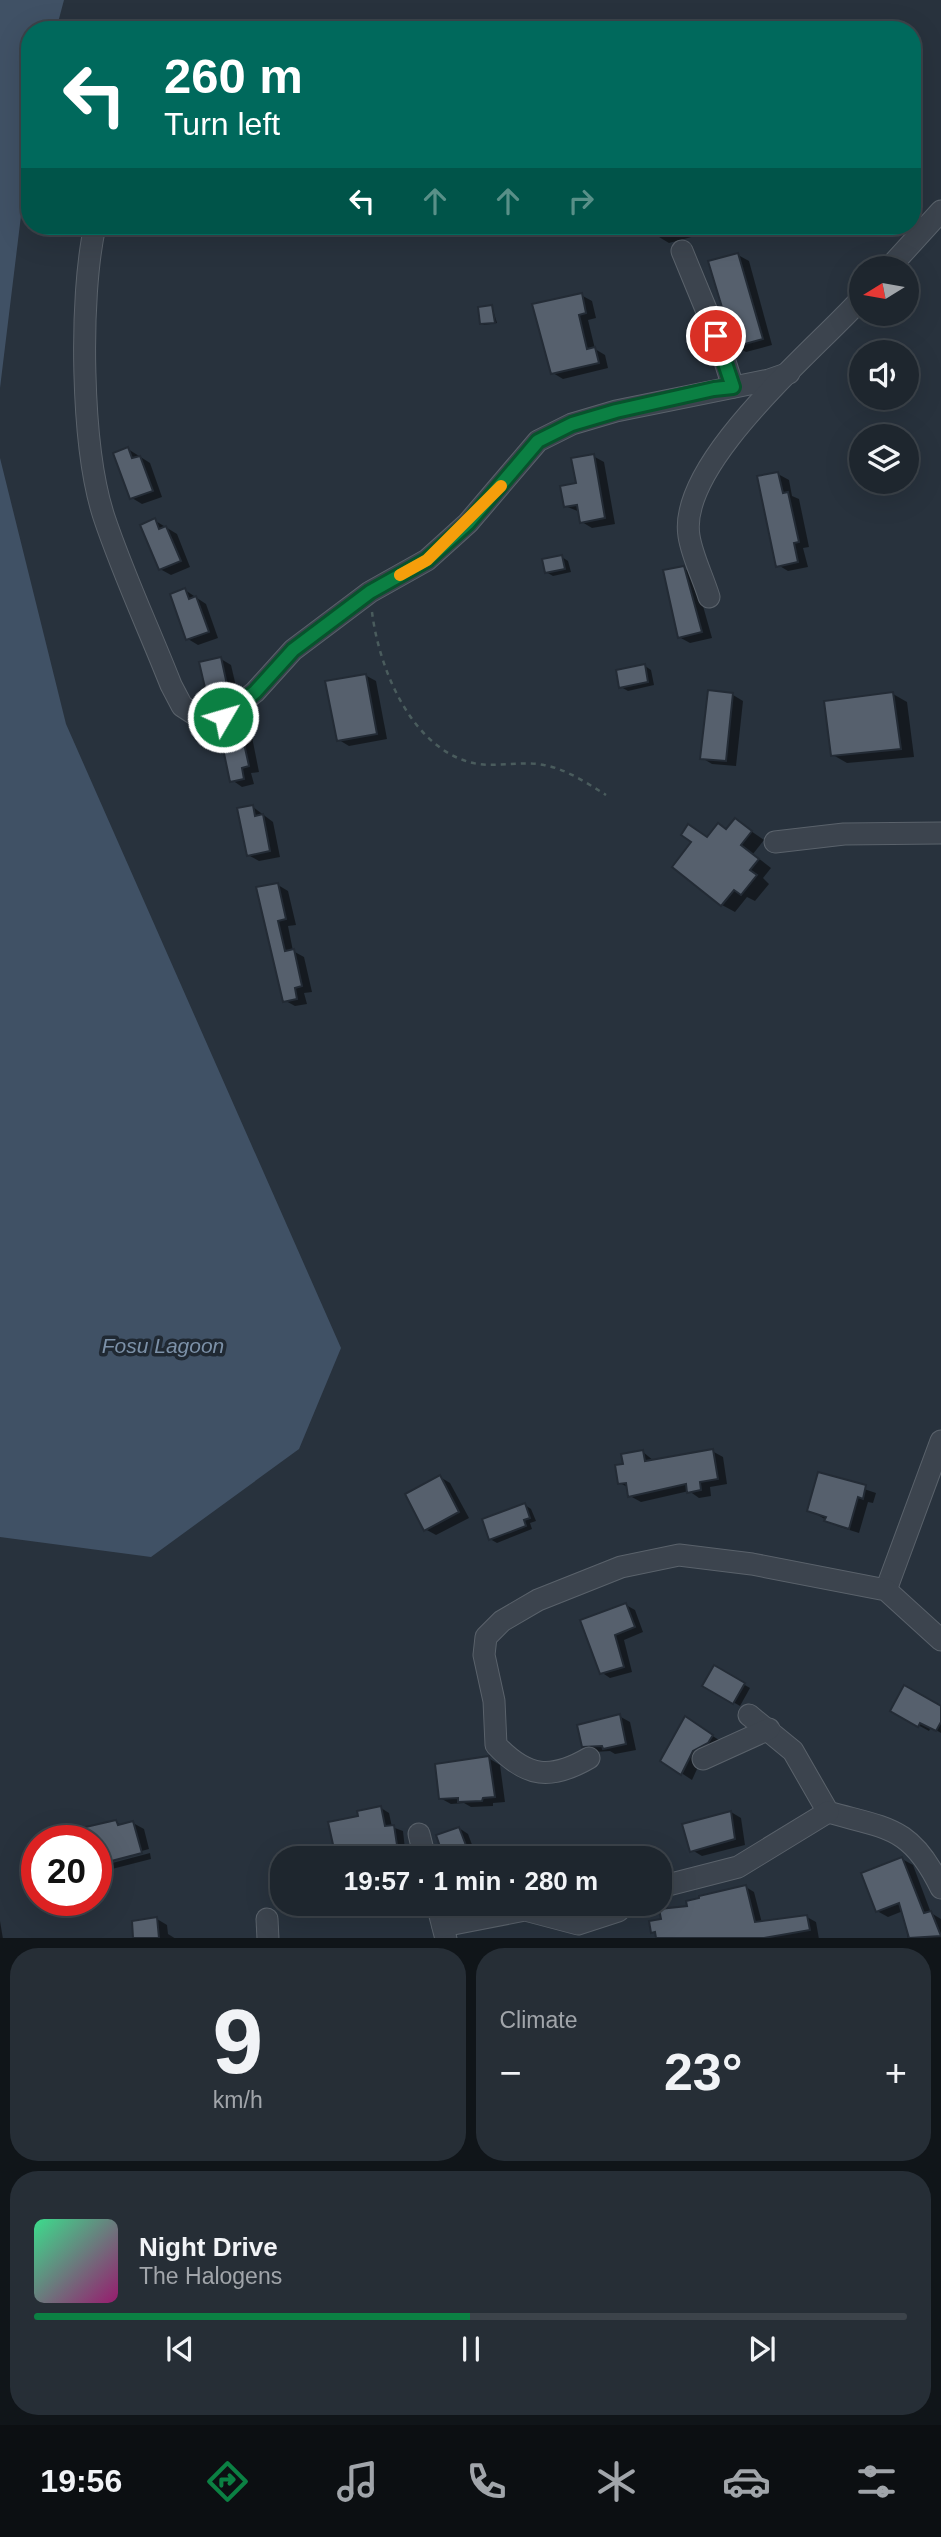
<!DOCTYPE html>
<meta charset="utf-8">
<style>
body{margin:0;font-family:Helvetica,sans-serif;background:#262e36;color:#f1f3f6;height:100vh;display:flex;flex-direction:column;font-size:26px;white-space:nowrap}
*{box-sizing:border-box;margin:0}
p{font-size:23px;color:#a1a5aa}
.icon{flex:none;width:38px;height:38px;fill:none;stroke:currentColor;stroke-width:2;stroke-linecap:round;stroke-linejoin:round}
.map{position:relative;height:1938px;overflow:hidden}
.details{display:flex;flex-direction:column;gap:10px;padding:10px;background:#101519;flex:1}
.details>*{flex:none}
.hud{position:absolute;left:21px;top:21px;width:900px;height:214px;border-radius:28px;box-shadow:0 7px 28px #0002,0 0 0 2px #3c434a;background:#00695c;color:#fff;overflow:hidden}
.needle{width:46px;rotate:259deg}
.buttons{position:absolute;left:849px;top:256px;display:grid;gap:14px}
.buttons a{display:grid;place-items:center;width:70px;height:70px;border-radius:50%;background:#1e262e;box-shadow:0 7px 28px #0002,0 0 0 2px #3c434a;font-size:35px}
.speed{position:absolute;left:21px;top:1825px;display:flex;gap:14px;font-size:35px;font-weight:700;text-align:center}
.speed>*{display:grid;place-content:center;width:91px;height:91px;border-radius:50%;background:#1e262e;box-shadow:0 7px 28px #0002,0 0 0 2px #3c434a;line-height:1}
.speed .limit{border:10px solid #d22;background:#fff;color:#111}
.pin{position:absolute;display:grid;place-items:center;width:60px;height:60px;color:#fff;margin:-30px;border:4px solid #fff;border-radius:50%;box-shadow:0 2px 7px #0007}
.me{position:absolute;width:77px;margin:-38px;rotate:52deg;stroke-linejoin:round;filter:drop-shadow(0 0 5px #0008)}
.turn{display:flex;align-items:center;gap:24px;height:147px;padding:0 28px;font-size:32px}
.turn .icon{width:91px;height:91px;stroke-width:2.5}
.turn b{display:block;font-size:49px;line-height:60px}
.lanes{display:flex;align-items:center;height:66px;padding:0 28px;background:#0003;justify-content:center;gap:35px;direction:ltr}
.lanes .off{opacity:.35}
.big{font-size:52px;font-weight:700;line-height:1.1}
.details .card{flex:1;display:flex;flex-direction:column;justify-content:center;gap:10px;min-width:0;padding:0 24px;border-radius:28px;background:#262e36}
.details .dial{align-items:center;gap:0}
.dial b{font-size:91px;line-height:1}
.song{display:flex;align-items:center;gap:21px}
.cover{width:84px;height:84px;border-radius:10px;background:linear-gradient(135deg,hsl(150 70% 55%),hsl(320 70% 35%))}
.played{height:7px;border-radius:4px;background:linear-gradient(90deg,#0b8043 50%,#3c434a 50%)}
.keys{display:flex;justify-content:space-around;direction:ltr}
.heat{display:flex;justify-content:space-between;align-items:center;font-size:38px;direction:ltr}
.details .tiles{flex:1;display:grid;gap:10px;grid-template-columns:1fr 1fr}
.card:last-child{grid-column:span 2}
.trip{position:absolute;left:270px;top:1846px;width:402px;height:70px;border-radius:28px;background:#1e262e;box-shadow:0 7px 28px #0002,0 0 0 2px #3c434a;font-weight:700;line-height:70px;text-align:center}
.tab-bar{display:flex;height:112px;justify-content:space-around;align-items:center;background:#0c0f12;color:#a1a5aa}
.tab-bar .icon{width:49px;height:49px}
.tab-bar .on{color:#0b8043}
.tab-bar b{font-size:32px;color:#f1f3f6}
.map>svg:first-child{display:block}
.water{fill:#405165}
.shadow{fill:#0007}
.building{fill:#56606d;stroke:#232b35;stroke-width:2}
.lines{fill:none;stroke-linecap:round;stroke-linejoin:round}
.minor-casing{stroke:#5a626b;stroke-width:23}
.path{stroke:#4a5c5d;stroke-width:2.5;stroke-dasharray:5 5;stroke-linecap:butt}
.minor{stroke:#3c444e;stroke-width:21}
.route-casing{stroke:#07532c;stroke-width:18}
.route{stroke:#0b8043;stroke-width:12}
.slow{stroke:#f59e0b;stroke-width:12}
.labels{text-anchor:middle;stroke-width:7;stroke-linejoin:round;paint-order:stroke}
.water-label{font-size:21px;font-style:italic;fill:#7c91a8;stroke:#202933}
</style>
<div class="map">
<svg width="941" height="1939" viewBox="0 0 941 1939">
<rect width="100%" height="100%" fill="#28323d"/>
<!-- water -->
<g class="water">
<path d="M0,0H64L56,30H30V142L0,388Z"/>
<path d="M0,458L66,724L341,1348L299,1449L151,1557L0,1537Z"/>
</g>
<!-- shadow -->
<g class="shadow">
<path d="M656,226H696L699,235L669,243L659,237Z"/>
<path d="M738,255L749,261L772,345L746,352L736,346Z"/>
<path d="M581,295L592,301L596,318L588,320L595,349L605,355L608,368L563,379L553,373Z"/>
<path d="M492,307L497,323L484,325L482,323Z"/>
<path d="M128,449L150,463L162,497L142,504L132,498Z"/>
<path d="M593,456L604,462L615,524L592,528L582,522L580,512L565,506Z"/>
<path d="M778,474L789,480L792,496L799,499L809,547L803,548L808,567L788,571L778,565Z"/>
<path d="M154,520L177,534L190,567L171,575L160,569Z"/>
<path d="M562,557L568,561L571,572L553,576L546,572Z"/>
<path d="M683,568L694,574L712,638L690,643L679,637Z"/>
<path d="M185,590L206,604L218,638L198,645L188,639Z"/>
<path d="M221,659L231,665L239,699L221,710L210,704Z"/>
<path d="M645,666L651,670L654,685L628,691L621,687Z"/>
<path d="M365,675L376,681L387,739L349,746L339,740Z"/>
<path d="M893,694L907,702L914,757L847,763L833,755Z"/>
<path d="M733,695L743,701L736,766L712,764L702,758Z"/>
<path d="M241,731L252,737L259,772L251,773L254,784L242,787L232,780Z"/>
<path d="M253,807L273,822L280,857L259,861L248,855Z"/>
<path d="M735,820L764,840L753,854L771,868L763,878L769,884L755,901L747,897L735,912L722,905L708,838L727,830Z"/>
<path d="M278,885L288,891L296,925L288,926L293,951L304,957L312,992L304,993L307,1004L295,1006L284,1000L259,888Z"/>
<path d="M712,1451L723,1457L727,1484L710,1487L711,1496L699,1498L689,1491L641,1502L630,1496L629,1488L620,1483L625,1465L643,1452L654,1461Z"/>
<path d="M819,1474L876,1493L873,1503L868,1502L859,1533L837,1526L809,1510Z"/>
<path d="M440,1477L450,1483L469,1518L436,1535L425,1529Z"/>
<path d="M525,1505L531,1509L536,1521L530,1523L532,1529L497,1543L490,1539Z"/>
<path d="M626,1605L635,1610L643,1632L624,1640L632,1672L610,1678L601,1672Z"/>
<path d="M715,1668L750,1688L740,1706L704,1685Z"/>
<path d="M941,1708V1733L931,1727L929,1731L892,1711Z"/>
<path d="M619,1716L630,1722L636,1750L615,1754L610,1751L594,1752L584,1746Z"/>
<path d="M685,1718L722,1742L703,1756L692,1780L663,1761L677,1739L673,1737Z"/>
<path d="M490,1759L500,1765L505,1802L493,1803V1806L471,1807L464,1803L451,1804L440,1798L437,1765Z"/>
<path d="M381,1808L389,1813L392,1827L403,1831L406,1858H339L330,1824L360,1818Z"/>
<path d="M731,1812L741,1818L745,1845L702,1856L692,1850Z"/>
<path d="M116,1822L123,1826L133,1823L144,1829L149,1849L98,1863L101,1866L150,1853L151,1859L108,1870L96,1867V1841H82Z"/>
<path d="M459,1828L468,1834L477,1858H446L438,1836Z"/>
<path d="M591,1853L601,1858H579Z"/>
<path d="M902,1859L913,1865L931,1913L941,1919V1939H908L903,1911L888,1917L877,1911Z"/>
<path d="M746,1887L754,1892L762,1923L807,1917L816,1922L819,1939H657L651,1922Z"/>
<path d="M465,1904H494L474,1910Z"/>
<path d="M576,1904H622L588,1915Z"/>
<path d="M157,1919L167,1925L168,1934L176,1939H135L134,1923Z"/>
<path d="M0,1921L3,1939H0Z"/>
</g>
<!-- building -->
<g class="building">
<path d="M738,253L763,339L734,347L708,261Z"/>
<path d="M582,293L586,313L579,315L587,349L595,347L599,363L551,374L532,304Z"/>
<path d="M492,305L495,323L480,324L478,307Z"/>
<path d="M128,447L132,458L140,456L153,491L130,499L113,453Z"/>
<path d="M594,454L605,518L580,523L577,505L564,507L560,486L576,483L571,458Z"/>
<path d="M778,472L783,493L788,492L799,542L794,543L798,562L776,567L757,476Z"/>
<path d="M155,518L159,529L166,526L181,561L159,570L140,525Z"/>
<path d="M562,555L565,569L545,573L542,559Z"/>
<path d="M684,566L702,632L678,638L663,570Z"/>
<path d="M185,588L189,599L196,596L209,632L186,640L170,594Z"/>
<path d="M221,657L229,694L221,695L223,701L218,704L209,705L199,662Z"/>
<path d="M645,664L648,682L619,688L616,670Z"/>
<path d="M366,674L377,734L337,741L325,681Z"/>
<path d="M708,690L733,693L726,761L700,759Z"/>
<path d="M893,692L901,749L831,756L824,701Z"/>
<path d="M241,730L249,766L242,768L244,779L230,782L220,734Z"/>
<path d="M253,805L255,816L263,814L270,851L247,856L237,808Z"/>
<path d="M735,818L752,831L741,845L759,859L750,870L757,875L741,895L734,890L721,906L672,867L691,842L681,835L688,824L707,837L718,823L726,829Z"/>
<path d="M278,883L286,919L278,921L285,951L294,949L302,986L295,988L297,999L283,1002L256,887Z"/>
<path d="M713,1449L718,1479L700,1482L701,1490L687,1493L686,1484L628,1497L626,1483L618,1484L615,1465L623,1464L621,1454L643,1450L645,1461Z"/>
<path d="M818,1472L866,1485L863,1499L858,1497L849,1529L824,1521L826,1517L807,1511Z"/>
<path d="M440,1475L459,1512L424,1531L405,1494Z"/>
<path d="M525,1503L530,1518L524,1520L526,1526L489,1540L482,1519Z"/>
<path d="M626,1603L635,1627L615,1635L624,1667L600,1674L580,1620Z"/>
<path d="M714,1665L745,1683L733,1704L702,1686Z"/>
<path d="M904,1685L941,1706V1722L936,1731L920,1723L918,1727L890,1711Z"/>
<path d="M620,1714L626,1744L603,1749L602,1746L582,1747L577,1725Z"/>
<path d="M685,1716L713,1735L708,1743L693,1751L681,1775L660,1761Z"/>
<path d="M489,1756L495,1797L483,1798L482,1801L458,1802V1798L439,1799L435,1764Z"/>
<path d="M381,1806L385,1826L394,1825L399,1858H345L342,1847L334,1849L328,1822L358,1816L357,1811Z"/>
<path d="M731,1811L735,1839L690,1852L682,1824Z"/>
<path d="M116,1820L118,1825L133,1821L142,1853L96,1865V1841H80L77,1829Z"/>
<path d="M459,1827L470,1856L444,1858L436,1835Z"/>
<path d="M902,1857L924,1913L931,1911L941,1936L909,1938L899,1903L876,1912L861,1873Z"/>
<path d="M746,1885L755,1922L807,1915L810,1930L764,1938H656L655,1932L651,1933L649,1921L661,1919L659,1909L687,1906L686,1901L699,1898V1896Z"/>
<path d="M157,1917L159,1938H133L132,1921Z"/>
</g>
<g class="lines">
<defs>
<g id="minor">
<path d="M95,226C79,298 81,447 104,517C123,574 149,629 171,685L182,706L202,719L223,717L255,692L293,650L370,592L427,560L468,523L538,441L572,424L616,411L769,380L789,373"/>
<path d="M682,251L717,336L733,387"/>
<path d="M889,268L941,211"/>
<path d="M709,597C703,577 692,556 689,536C677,463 815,350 861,299"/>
<path d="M775,842L844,834L941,833"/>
<path d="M886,1590L941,1441"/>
<path d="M749,1715L793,1751L828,1812C888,1829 911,1826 941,1888"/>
<path d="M589,1758C551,1780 527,1778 496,1745L494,1701L484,1655L486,1637L502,1621L538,1600L621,1567L679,1555L752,1564L886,1590L941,1640"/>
<path d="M703,1759L769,1729"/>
<path d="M419,1834L425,1858"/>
<path d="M660,1887L738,1867L828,1812"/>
<path d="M437,1904L446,1939"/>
<path d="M267,1919L268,1939"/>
<path d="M443,1926L525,1910L578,1924L618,1911L626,1904"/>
</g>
</defs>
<!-- minor casing -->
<use href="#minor" class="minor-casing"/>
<!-- path -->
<path class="path" d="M372,612C379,668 410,745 469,762C492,769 520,760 544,765C566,769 587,783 606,795"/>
<!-- minor -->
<use href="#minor" class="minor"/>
</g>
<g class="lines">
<defs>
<path id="route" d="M223,717L255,692L293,650L370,592L427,560L468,523L538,441L572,424L616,411L714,389L733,387L716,336"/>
</defs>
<!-- route casing -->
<use href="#route" class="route-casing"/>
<!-- route -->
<use href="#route" class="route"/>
<!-- slow -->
<path class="slow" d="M400,575L427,560L501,486"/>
</g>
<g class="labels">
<!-- water labels -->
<g class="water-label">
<text x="163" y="1353">Fosu Lagoon</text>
</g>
</g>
</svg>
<div class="buttons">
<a><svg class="needle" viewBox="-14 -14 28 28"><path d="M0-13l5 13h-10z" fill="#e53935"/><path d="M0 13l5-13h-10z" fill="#a1a5aa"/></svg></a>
<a><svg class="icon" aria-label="sound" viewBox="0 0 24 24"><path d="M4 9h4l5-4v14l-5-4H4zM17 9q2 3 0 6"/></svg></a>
<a><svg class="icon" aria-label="layers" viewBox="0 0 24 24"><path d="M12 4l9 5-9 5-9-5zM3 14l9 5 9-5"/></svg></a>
</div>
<div class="speed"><div class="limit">20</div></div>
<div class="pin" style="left:716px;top:336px;background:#d93025"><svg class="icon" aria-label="arrive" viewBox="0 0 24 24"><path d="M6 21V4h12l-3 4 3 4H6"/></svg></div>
<svg class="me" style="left:223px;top:717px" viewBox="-20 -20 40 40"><circle r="17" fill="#0b8043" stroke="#fff" stroke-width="3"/><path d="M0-11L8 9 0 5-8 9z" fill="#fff"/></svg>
<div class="trip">19:57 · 1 min · 280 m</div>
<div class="hud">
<div class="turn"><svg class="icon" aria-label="left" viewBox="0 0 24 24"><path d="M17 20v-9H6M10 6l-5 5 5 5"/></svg><div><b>260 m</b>Turn left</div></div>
<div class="lanes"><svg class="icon" aria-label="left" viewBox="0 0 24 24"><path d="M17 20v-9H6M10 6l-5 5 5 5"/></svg><svg class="icon off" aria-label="ahead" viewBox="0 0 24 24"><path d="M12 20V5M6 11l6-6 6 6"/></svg><svg class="icon off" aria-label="ahead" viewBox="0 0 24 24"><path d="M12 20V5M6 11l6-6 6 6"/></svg><svg class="icon off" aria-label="right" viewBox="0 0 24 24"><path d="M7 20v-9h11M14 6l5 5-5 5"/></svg></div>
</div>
</div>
<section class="details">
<div class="tiles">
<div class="card dial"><b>9</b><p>km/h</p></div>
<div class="card"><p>Climate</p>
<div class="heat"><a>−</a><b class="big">23°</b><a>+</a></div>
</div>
<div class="card">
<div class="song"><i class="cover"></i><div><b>Night Drive</b><p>The Halogens</p></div></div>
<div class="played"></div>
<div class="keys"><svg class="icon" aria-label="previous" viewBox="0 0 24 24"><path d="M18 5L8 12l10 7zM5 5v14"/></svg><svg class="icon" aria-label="pause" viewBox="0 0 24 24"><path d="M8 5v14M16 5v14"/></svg><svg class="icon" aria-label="next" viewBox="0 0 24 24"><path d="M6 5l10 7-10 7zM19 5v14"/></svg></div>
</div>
</div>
</section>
<nav class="tab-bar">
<b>19:56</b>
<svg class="icon on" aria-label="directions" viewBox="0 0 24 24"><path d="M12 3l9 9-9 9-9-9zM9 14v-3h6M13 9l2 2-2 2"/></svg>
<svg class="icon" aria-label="music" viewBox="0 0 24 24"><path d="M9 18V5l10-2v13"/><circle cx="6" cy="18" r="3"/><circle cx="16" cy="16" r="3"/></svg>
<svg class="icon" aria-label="phone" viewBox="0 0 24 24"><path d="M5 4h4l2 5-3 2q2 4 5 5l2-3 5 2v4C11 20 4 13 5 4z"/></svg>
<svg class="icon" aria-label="climate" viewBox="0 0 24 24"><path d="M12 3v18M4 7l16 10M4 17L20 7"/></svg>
<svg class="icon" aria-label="car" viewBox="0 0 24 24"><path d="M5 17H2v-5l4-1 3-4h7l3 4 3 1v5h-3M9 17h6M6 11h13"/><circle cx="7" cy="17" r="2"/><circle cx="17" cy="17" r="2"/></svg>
<svg class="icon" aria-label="filters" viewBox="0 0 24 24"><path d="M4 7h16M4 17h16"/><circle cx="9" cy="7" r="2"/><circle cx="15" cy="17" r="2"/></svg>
</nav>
